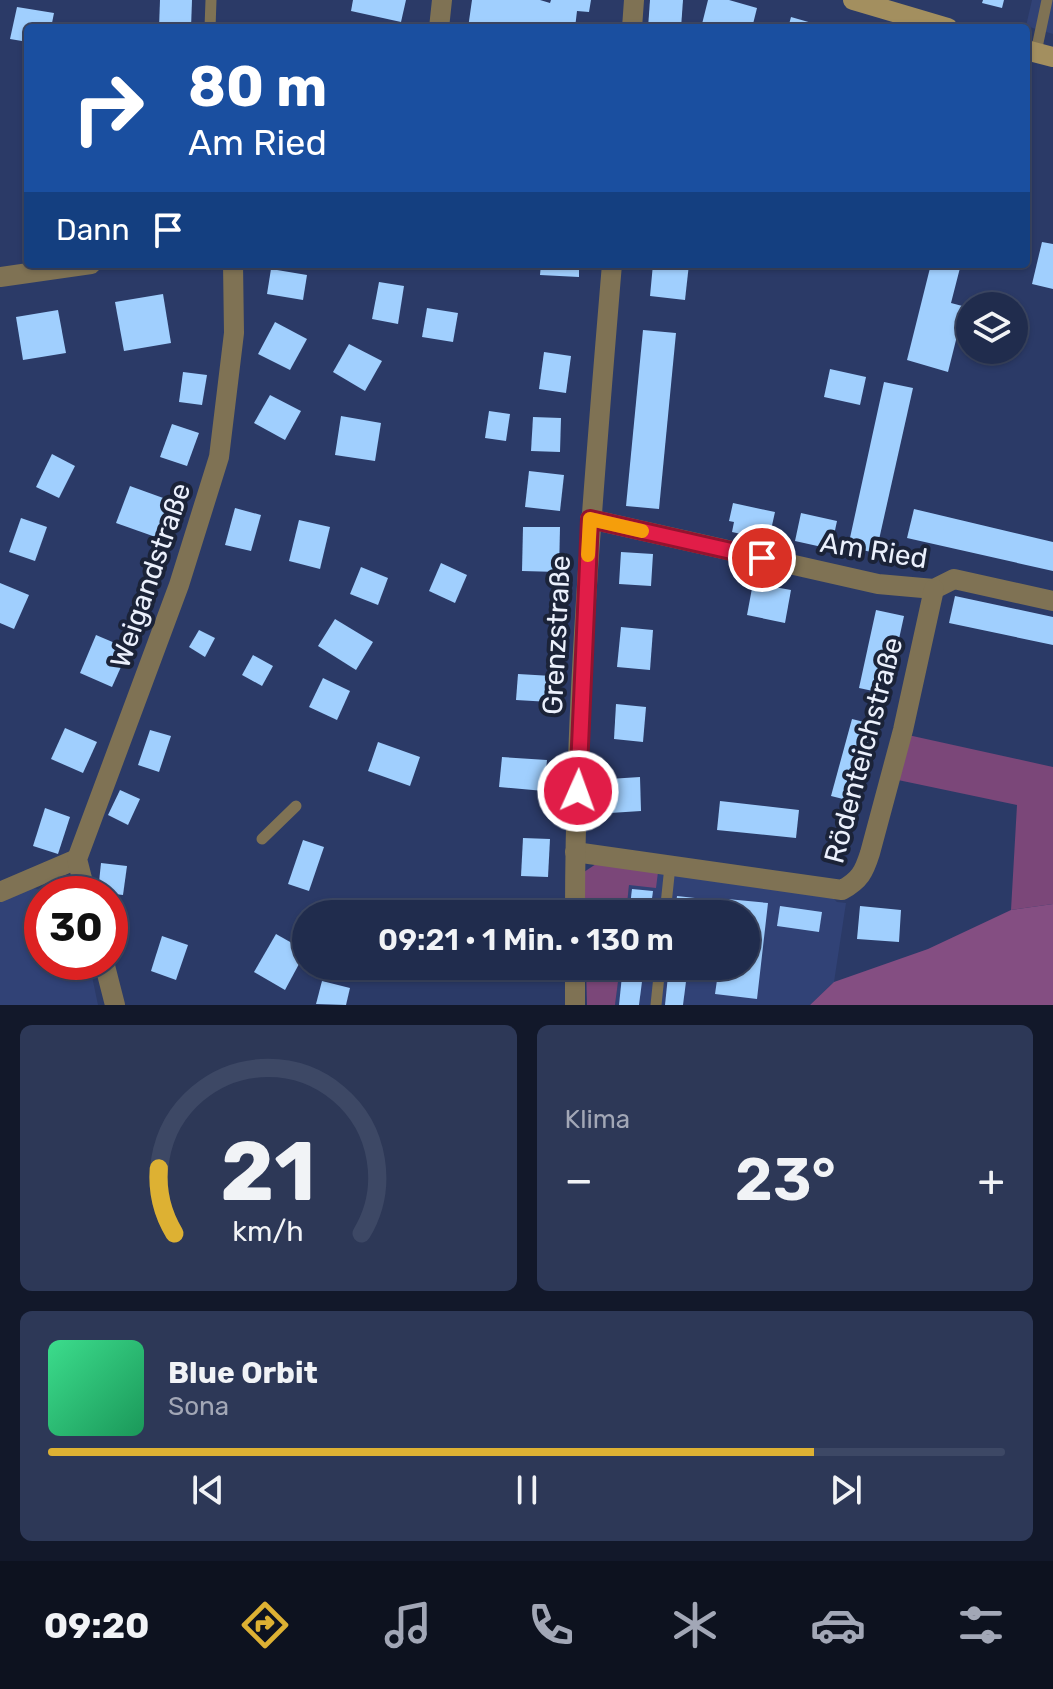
<!DOCTYPE html>
<html lang="de">
<meta charset="utf-8">
<style>
body{margin:0;font-family:Rubik,sans-serif;background:#2d3857;color:#f1f3f6;height:100vh;display:flex;flex-direction:column;font-size:30px;white-space:nowrap}
*{box-sizing:border-box;margin:0}
p{font-size:26px;color:#a2a7b6}
.icon{flex:none;width:44px;height:44px;fill:none;stroke:currentColor;stroke-width:2;stroke-linecap:round;stroke-linejoin:round}
.map{position:relative;height:1005px;overflow:hidden}
.details{display:flex;flex-direction:column;gap:20px;padding:20px;background:#12182a;flex:1}
.details>*{flex:none}
.banner{position:absolute;left:24px;top:24px;width:1006px;height:244px;border-radius:8px;box-shadow:0 2px 6px #0004,0 0 0 2px #3d4865;background:#1a4fa0;color:#fff;overflow:hidden}
.fabs{position:absolute;left:956px;top:292px;display:grid;gap:16px}
.fabs a{display:grid;place-items:center;width:72px;height:72px;border-radius:50%;background:#202c4d;box-shadow:0 2px 6px #0004,0 0 0 2px #3d4865;font-size:40px}
.speed{position:absolute;left:24px;top:876px;display:flex;gap:16px;font-size:40px;font-weight:700;text-align:center}
.speed>*{display:grid;place-content:center;width:104px;height:104px;border-radius:50%;background:#202c4d;box-shadow:0 2px 6px #0004,0 0 0 2px #3d4865;line-height:1}
.speed .limit{border:12px solid #d22;background:#fff;color:#111}
.pin{position:absolute;display:grid;place-items:center;width:68px;height:68px;color:#fff;margin:-34px;border:4px solid #fff;border-radius:50%;box-shadow:0 2px 8px #0007}
.me{position:absolute;width:88px;margin:-44px;rotate:2deg;stroke-linejoin:round;filter:drop-shadow(0 0 6px #0008)}
.turn{display:flex;align-items:center;gap:28px;height:168px;padding:0 32px;font-size:36px}
.turn .icon{width:104px;height:104px;stroke-width:2.5}
.turn b{display:block;font-size:56px;line-height:68px}
.then{display:flex;align-items:center;height:76px;padding:0 32px;background:#0003;gap:16px;font-size:30px}
.big{font-size:60px;font-weight:600;line-height:1.1}
.details .widget{flex:1;display:flex;flex-direction:column;justify-content:center;gap:12px;min-width:0;padding:0 28px;border-radius:12px;background:#2d3857}
.details .dial{align-items:center;gap:0}
.dial svg{height:208px;overflow:visible;fill:none;stroke:#3d4865;stroke-width:7;stroke-linecap:round;text-anchor:middle}
.dial text{fill:#f1f3f6;stroke:none}
.song{display:flex;align-items:center;gap:24px}
.cover{width:96px;height:96px;border-radius:12px;background:linear-gradient(135deg,hsl(150 70% 55%),hsl(150 70% 35%))}
.played{height:8px;border-radius:4px;background:linear-gradient(90deg,#ddb133 80%,#3d4865 80%)}
.keys{display:flex;justify-content:space-around;direction:ltr}
.heat{display:flex;justify-content:space-between;align-items:center;font-size:44px;direction:ltr}
.details .tiles{flex:1;display:grid;gap:20px;grid-template-columns:1fr 1fr}
.widget:last-child{grid-column:span 2}
.trip{position:absolute;left:292px;top:900px;width:468px;height:80px;border-radius:40px;background:#202c4d;box-shadow:0 2px 6px #0004,0 0 0 2px #3d4865;font-weight:600;line-height:80px;text-align:center}
.menu{display:flex;height:128px;justify-content:space-around;align-items:center;background:#0d121f;color:#a2a7b6}
.menu .icon{width:56px;height:56px}
.menu .selected{color:#ddb133}
.menu b{font-size:36px;color:#f1f3f6}
.map>svg:first-child{display:block}
.built{fill:#314276}
.green{fill:#7b4779}
.forest{fill:#844e82}
.building{fill:#a0cffe}
.lines{fill:none;stroke-linecap:round;stroke-linejoin:round}
.service{stroke:#7f7254;stroke-width:11}
.minor{stroke:#7f7254;stroke-width:20}
.secondary{stroke:#a38f5f;stroke-width:20}
.route-casing{stroke:#92132f;stroke-width:20}
.route{stroke:#e11d48;stroke-width:14}
.slow{stroke:#f59e0b;stroke-width:14}
.labels{text-anchor:middle;stroke-width:8;stroke-linejoin:round;paint-order:stroke}
.street-label{font-size:28px;fill:#ebf0fc;stroke:#1b2338}
</style>
<div class="map">
<svg width="1053" height="1005" viewBox="0 0 1053 1005">
<rect width="100%" height="100%" fill="#2b3a67"/>
<!-- built -->
<g class="built">
<path d="M1032,0H1053V34L1026,26Z"/>
<path d="M658,872L828,893L837,902L846,903L834,982L810,1005H615L620,966H746V914H626L629,885Z"/>
<path d="M30,887L54,894H42V962H89L98,1005H0V901Z"/>
</g>
<!-- green -->
<g class="green">
<path d="M908,735L1053,767V904L1011,910L1017,805L898,780Z"/>
<path d="M596,864L658,872L656,888L629,885L626,914H584V872Z"/>
<path d="M586,966H620L615,1005H587Z"/>
</g>
<!-- forest -->
<path class="forest" d="M1053,904V1005H810L834,982L928,949L1011,910Z"/>
<!-- building -->
<g class="building">
<path d="M160,0H192L191,28H159Z"/>
<path d="M353,0H406L401,22L351,11Z"/>
<path d="M472,0H540L550,3L551,0H591L589,12L577,11L575,28H468Z"/>
<path d="M650,0H683L681,28H648Z"/>
<path d="M708,0H729L757,8L752,28H701Z"/>
<path d="M983,0H1004L1002,8L982,3Z"/>
<path d="M17,7L54,13L51,28H28V42L10,39Z"/>
<path d="M791,17L826,27V28H788Z"/>
<path d="M1042,242L1053,244V289L1032,284Z"/>
<path d="M541,264H579V277L540,275Z"/>
<path d="M653,264H689L685,300L650,296Z"/>
<path d="M931,264H961L951,303L970,308V326L960,324L948,372L907,360Z"/>
<path d="M271,269L307,275L303,300L267,294Z"/>
<path d="M379,282L404,286L398,324L372,319Z"/>
<path d="M163,294L171,343L124,351L115,302Z"/>
<path d="M427,308L458,313L453,342L422,337Z"/>
<path d="M58,310L66,353L23,360L16,317Z"/>
<path d="M275,322L307,339L290,370L258,354Z"/>
<path d="M643,330L676,333L659,509L626,506Z"/>
<path d="M349,344L382,361L365,391L333,372Z"/>
<path d="M544,352L571,356L566,393L539,389Z"/>
<path d="M830,369L866,377L860,405L824,397Z"/>
<path d="M183,372L207,375L202,405L179,402Z"/>
<path d="M884,382L913,388L876,553L848,547Z"/>
<path d="M270,395L301,411L285,440L254,423Z"/>
<path d="M489,411L510,414L506,441L485,438Z"/>
<path d="M341,416L381,423L375,461L335,455Z"/>
<path d="M533,417L561,418L560,452L531,451Z"/>
<path d="M172,424L199,433L187,466L160,457Z"/>
<path d="M52,454L75,466L59,498L36,487Z"/>
<path d="M529,471L564,475L560,511L525,507Z"/>
<path d="M130,486L177,503L164,540L116,523Z"/>
<path d="M733,503L775,512L771,530L766,529L764,539L732,532L734,522L729,521Z"/>
<path d="M235,508L261,515L251,551L225,545Z"/>
<path d="M914,509L1053,542V571L907,538Z"/>
<path d="M801,513L837,521L831,549L795,541Z"/>
<path d="M21,518L47,527L35,561L9,552Z"/>
<path d="M299,520L330,527L320,569L289,561Z"/>
<path d="M523,527H560L559,572L522,571Z"/>
<path d="M621,552L653,554L651,586L619,584Z"/>
<path d="M441,563L467,575L455,603L429,591Z"/>
<path d="M361,567L388,578L378,605L350,594Z"/>
<path d="M0,583L29,595L14,629L0,623Z"/>
<path d="M753,583L791,590L785,623L747,615Z"/>
<path d="M955,596L1053,617V645L949,623Z"/>
<path d="M876,610L904,616L887,694L859,688Z"/>
<path d="M335,619L373,642L356,670L318,646Z"/>
<path d="M621,627L653,630L650,670L617,667Z"/>
<path d="M199,630L215,638L205,657L189,647Z"/>
<path d="M96,635L129,649L112,687L80,673Z"/>
<path d="M253,655L273,666L262,686L242,675Z"/>
<path d="M518,674L552,676L550,702L516,700Z"/>
<path d="M323,678L350,691L337,720L309,707Z"/>
<path d="M616,704L646,707L643,742L614,739Z"/>
<path d="M852,719L880,726L859,803L831,796Z"/>
<path d="M65,728L97,742L83,773L51,759Z"/>
<path d="M150,730L171,736L159,772L138,765Z"/>
<path d="M378,742L420,757L410,786L368,771Z"/>
<path d="M502,757L547,760L544,791L499,787Z"/>
<path d="M640,777L641,811L610,813L609,779Z"/>
<path d="M120,790L140,799L128,825L108,815Z"/>
<path d="M720,801L799,810L796,838L717,830Z"/>
<path d="M45,808L70,817L58,854L33,846Z"/>
<path d="M523,838L550,839L548,877L521,876Z"/>
<path d="M303,840L324,847L309,891L288,884Z"/>
<path d="M101,863L127,866L123,895L98,892Z"/>
<path d="M632,889L653,891L650,914H629Z"/>
<path d="M41,896H42V928L32,925Z"/>
<path d="M677,896L695,898L694,914H675Z"/>
<path d="M727,899L768,903L757,999L715,994L719,966H746V914H725Z"/>
<path d="M519,900L551,901V914H519Z"/>
<path d="M780,906L822,912L819,932L777,926Z"/>
<path d="M860,906L901,910L899,942L857,939Z"/>
<path d="M276,934L306,951L285,990L254,972Z"/>
<path d="M162,936L188,945L176,980L151,971Z"/>
<path d="M623,966H644L639,1005H619Z"/>
<path d="M669,966H688L683,1005H665Z"/>
<path d="M322,981L350,988L346,1005L316,1004Z"/>
</g>
<g class="lines">
<!-- service -->
<g class="service">
<path d="M210,28L211,0"/>
<path d="M1036,52L1047,0"/>
<path d="M262,839L296,806"/>
<path d="M665,914L670,866"/>
<path d="M656,1005L660,966"/>
</g>
<!-- minor -->
<g class="minor">
<path d="M439,28L442,0"/>
<path d="M632,28L634,0"/>
<path d="M0,277L91,264"/>
<path d="M590,519L878,584L934,589L954,579L1053,601"/>
<path d="M575,852L842,890C860,880 864,872 870,853L903,730L934,589"/>
<path d="M0,892L77,859"/>
<path d="M86,894L77,859L179,585L219,457L234,333L233,264"/>
<path d="M575,914C575,697 594,480 612,264"/>
<path d="M104,962L115,1005"/>
<path d="M575,966V1005"/>
</g>
<!-- secondary -->
<g class="secondary">
<path d="M853,0L948,28"/>
<path d="M1026,50L1053,57"/>
</g>
</g>
<g class="lines">
<defs>
<path id="route" d="M578,791L590,519L762,558"/>
</defs>
<!-- route casing -->
<use href="#route" class="route-casing"/>
<!-- route -->
<use href="#route" class="route"/>
<!-- slow -->
<path class="slow" d="M588,555L590,519L642,531"/>
</g>
<g class="labels">
<!-- street labels -->
<g class="street-label">
<text transform="translate(874 550) rotate(9)" y="10">Am Ried</text>
<text transform="translate(150 575) rotate(-71)" y="10">Weigandstraße</text>
<text transform="translate(556 635) rotate(-87)" y="10">Grenzstraße</text>
<text transform="translate(863 750) rotate(-75)" y="10">Rödenteichstraße</text>
</g>
</g>
</svg>
<div class="fabs">
<a><svg class="icon" aria-label="layers" viewBox="0 0 24 24"><path d="M12 4l9 5-9 5-9-5zM3 14l9 5 9-5"/></svg></a>
</div>
<div class="speed"><div class="limit">30</div></div>
<div class="pin" style="left:762px;top:558px;background:#d93025"><svg class="icon" aria-label="arrive" viewBox="0 0 24 24"><path d="M6 21V4h12l-3 4 3 4H6"/></svg></div>
<svg class="me" style="left:578px;top:791px" viewBox="-20 -20 40 40"><circle r="17" fill="#e11d48" stroke="#fff" stroke-width="3"/><path d="M0-11L8 9 0 5-8 9z" fill="#fff"/></svg>
<div class="trip">09:21 · 1 Min. · 130 m</div>
<div class="banner">
<div class="turn"><svg class="icon" aria-label="right" viewBox="0 0 24 24"><path d="M7 20v-9h11M14 6l5 5-5 5"/></svg><div><b>80 m</b>Am Ried</div></div>
<div class="then">Dann<svg class="icon" aria-label="arrive" viewBox="0 0 24 24"><path d="M6 21V4h12l-3 4 3 4H6"/></svg></div>
</div>
</div>
<section class="details">
<div class="tiles">
<div class="widget dial"><svg viewBox="0 0 100 80">
<path d="M14 69A42 42 0 1 1 86 69"/>
<path d="M14 69A42 42 0 0 1 8 44" stroke="#ddb133"/>
<text x="50" y="56" font-size="32" font-weight="700">21</text>
<text x="50" y="72" font-size="11">km/h</text>
</svg></div>
<div class="widget"><p>Klima</p>
<div class="heat"><a>−</a><b class="big">23°</b><a>+</a></div>
</div>
<div class="widget">
<div class="song"><i class="cover"></i><div><b>Blue Orbit</b><p>Sona</p></div></div>
<div class="played"></div>
<div class="keys"><svg class="icon" aria-label="previous" viewBox="0 0 24 24"><path d="M18 5L8 12l10 7zM5 5v14"/></svg><svg class="icon" aria-label="pause" viewBox="0 0 24 24"><path d="M8 5v14M16 5v14"/></svg><svg class="icon" aria-label="next" viewBox="0 0 24 24"><path d="M6 5l10 7-10 7zM19 5v14"/></svg></div>
</div>
</div>
</section>
<nav class="menu">
<b>09:20</b>
<svg class="icon selected" aria-label="directions" viewBox="0 0 24 24"><path d="M12 3l9 9-9 9-9-9zM9 14v-3h6M13 9l2 2-2 2"/></svg>
<svg class="icon" aria-label="music" viewBox="0 0 24 24"><path d="M9 18V5l10-2v13"/><circle cx="6" cy="18" r="3"/><circle cx="16" cy="16" r="3"/></svg>
<svg class="icon" aria-label="phone" viewBox="0 0 24 24"><path d="M5 4h4l2 5-3 2q2 4 5 5l2-3 5 2v4C11 20 4 13 5 4z"/></svg>
<svg class="icon" aria-label="climate" viewBox="0 0 24 24"><path d="M12 3v18M4 7l16 10M4 17L20 7"/></svg>
<svg class="icon" aria-label="car" viewBox="0 0 24 24"><path d="M5 17H2v-5l4-1 3-4h7l3 4 3 1v5h-3M9 17h6M6 11h13"/><circle cx="7" cy="17" r="2"/><circle cx="17" cy="17" r="2"/></svg>
<svg class="icon" aria-label="filters" viewBox="0 0 24 24"><path d="M4 7h16M4 17h16"/><circle cx="9" cy="7" r="2"/><circle cx="15" cy="17" r="2"/></svg>
</nav>
